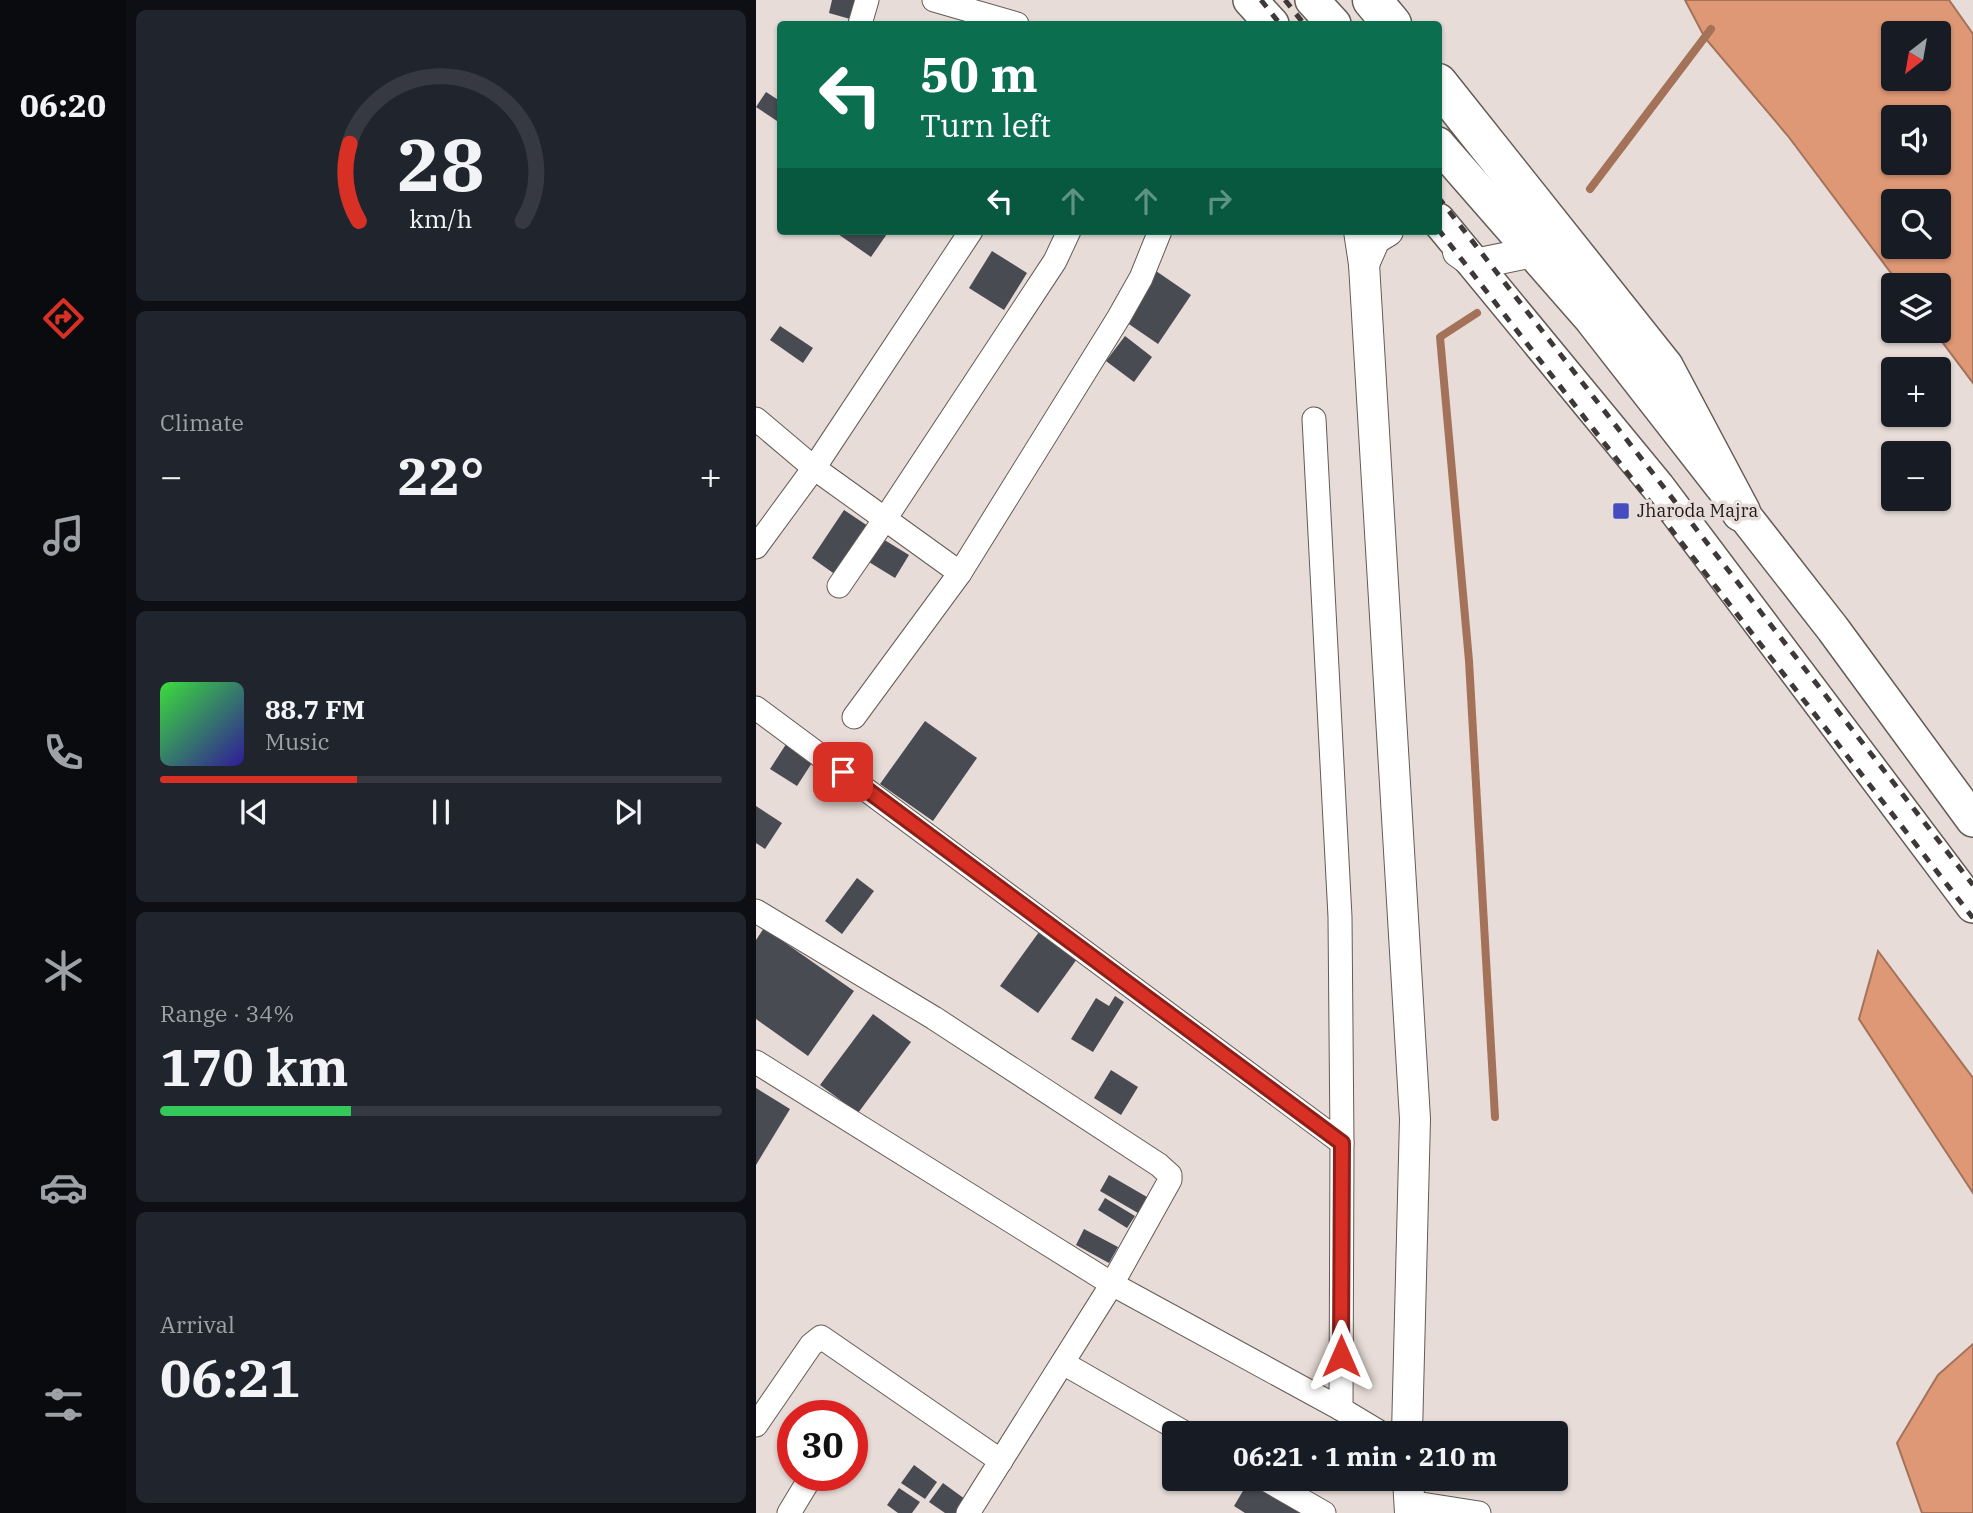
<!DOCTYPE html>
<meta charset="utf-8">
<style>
body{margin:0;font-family:"IBM Plex Serif",serif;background:#20242c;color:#f1f3f6;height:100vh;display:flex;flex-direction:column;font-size:26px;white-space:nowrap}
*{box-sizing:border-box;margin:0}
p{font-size:23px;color:#9ea1a6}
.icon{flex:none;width:38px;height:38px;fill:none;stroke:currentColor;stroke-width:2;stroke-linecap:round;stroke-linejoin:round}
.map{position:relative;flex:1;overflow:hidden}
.side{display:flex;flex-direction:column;gap:10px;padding:10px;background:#0d0f14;width:630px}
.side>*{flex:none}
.banner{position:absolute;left:21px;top:21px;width:665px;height:214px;border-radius:7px;box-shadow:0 2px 5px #0004;background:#0b6e4f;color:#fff;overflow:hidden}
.needle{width:46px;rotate:211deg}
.controls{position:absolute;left:1125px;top:21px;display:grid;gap:14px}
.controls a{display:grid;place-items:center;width:70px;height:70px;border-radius:7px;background:#171b24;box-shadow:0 2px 5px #0004;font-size:35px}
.speed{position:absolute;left:21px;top:1400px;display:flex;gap:14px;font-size:35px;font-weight:700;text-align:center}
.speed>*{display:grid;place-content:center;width:91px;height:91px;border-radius:50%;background:#171b24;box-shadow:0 2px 5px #0004;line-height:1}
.speed .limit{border:10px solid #d22;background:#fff;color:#111}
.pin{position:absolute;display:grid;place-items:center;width:60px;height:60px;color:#fff;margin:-30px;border-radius:14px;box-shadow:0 4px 10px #0006}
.me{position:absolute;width:77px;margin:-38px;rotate:0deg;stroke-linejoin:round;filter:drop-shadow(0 0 5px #0008)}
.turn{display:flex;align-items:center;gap:24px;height:147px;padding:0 28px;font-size:32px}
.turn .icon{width:91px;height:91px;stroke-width:2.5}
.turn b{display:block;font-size:49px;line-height:60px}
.lanes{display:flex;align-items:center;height:66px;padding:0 28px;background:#0003;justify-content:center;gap:35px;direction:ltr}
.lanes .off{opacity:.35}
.big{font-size:52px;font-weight:700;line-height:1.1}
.side .tile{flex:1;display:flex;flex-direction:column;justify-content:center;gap:10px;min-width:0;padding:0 24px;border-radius:10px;background:#20242c}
.side .dial{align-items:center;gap:0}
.dial svg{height:182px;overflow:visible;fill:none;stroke:#363941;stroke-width:7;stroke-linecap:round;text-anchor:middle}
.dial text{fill:#f1f3f6;stroke:none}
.song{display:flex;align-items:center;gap:21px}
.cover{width:84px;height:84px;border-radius:10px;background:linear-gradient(135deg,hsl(120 70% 55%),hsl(250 70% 35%))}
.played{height:7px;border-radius:4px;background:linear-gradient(90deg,#d93025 35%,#363941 35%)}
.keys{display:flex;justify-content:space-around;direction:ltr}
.heat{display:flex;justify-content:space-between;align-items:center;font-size:38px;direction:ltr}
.charge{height:10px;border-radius:5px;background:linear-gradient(90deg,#34c759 34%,#363941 0)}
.trip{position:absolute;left:406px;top:1421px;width:406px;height:70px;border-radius:7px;background:#171b24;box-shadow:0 2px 5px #0004;font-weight:700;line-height:70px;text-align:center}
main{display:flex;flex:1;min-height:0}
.tabs{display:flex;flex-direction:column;width:126px;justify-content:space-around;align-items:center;background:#090b0e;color:#9ea1a6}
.tabs .icon{width:49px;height:49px}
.tabs .current{color:#d93025}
.tabs b{font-size:32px;color:#f1f3f6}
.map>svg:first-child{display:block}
.water{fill:#de9875;stroke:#a47259;stroke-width:2;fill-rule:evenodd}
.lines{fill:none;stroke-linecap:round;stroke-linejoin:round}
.stream{stroke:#a47259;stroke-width:8}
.building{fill:#494b53}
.minor-casing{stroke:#645b56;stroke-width:25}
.tertiary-casing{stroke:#645b56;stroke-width:32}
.secondary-casing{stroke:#645b56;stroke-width:36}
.trunk-casing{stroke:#645b56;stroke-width:41}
.minor{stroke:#fff;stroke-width:23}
.tertiary{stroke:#fff;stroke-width:30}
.secondary{stroke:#fff;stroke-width:33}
.trunk{stroke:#fff;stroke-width:38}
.rail{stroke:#3e3938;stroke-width:5;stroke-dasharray:9 9;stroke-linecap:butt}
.route-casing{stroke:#8d1f18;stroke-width:18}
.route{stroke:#d93025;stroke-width:12}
.poi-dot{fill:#454bc0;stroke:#e7dcd7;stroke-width:2.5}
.labels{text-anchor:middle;stroke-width:7;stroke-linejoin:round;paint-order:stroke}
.poi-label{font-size:18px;fill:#1e1a19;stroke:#e7dcd7;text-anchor:start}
</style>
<main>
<nav class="tabs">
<b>06:20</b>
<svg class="icon current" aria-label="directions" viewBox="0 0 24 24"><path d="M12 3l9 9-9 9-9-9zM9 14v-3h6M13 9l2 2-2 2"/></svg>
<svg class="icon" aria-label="music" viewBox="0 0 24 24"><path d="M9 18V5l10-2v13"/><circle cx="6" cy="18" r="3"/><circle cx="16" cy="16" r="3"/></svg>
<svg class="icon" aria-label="phone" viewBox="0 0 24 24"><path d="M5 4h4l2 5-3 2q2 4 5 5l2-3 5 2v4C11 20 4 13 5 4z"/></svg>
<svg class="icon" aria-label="climate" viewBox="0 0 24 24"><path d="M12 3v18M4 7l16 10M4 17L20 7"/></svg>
<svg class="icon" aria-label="car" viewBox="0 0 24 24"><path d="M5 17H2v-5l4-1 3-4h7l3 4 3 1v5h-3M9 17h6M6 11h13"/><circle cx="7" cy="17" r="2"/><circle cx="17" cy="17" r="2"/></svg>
<svg class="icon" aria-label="filters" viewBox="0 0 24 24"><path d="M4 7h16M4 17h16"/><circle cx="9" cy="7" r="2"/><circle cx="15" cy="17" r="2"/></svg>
</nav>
<section class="side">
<div class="tile dial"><svg viewBox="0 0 100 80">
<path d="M14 69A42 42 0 1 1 86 69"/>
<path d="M14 69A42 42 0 0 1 10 35" stroke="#d93025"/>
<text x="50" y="56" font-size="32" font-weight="700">28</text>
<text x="50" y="72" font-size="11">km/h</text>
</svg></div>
<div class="tile"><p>Climate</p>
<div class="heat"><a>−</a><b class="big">22°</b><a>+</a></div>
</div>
<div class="tile">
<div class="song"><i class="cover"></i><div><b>88.7 FM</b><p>Music</p></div></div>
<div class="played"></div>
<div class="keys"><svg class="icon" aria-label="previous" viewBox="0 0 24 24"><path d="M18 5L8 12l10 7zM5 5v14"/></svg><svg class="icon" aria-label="pause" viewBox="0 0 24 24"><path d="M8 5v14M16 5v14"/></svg><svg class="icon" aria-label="next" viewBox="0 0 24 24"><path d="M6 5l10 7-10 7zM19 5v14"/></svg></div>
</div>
<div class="tile"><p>Range · 34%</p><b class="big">170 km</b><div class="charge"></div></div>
<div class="tile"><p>Arrival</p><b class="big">06:21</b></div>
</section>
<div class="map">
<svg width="1217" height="1513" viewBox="0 0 1217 1513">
<rect width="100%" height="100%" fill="#e7dcd7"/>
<!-- water -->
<g class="water">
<path d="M929,0H1193L1217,34V383L1178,331H1183V285H1144L1032,136L949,38ZM1138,33H1183V79H1138ZM1138,117H1183V163H1138ZM1138,201H1183V247H1138Z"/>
<path d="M1122,951L1217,1078V1193L1103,1019Z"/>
<path d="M1217,1344V1513H1166L1141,1443L1182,1375Z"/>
</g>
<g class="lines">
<!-- stream -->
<g class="stream">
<path d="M834,189L955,29"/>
<path d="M721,313L684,337L713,661L739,1117"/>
</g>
</g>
<!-- building -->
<g class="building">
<path d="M76,0H100L94,19L73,13Z"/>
<path d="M10,92L24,101V123L0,107Z"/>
<path d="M84,231H133L115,257L82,234Z"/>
<path d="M236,251L271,273L248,310L213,288Z"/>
<path d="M400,271L435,295L402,344L367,320Z"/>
<path d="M24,326L57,348L47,363L14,340Z"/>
<path d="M369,336L396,357L378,382L350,361Z"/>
<path d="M88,510L112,526L80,575L56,558Z"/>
<path d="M122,536L153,555L139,578L108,559Z"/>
<path d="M169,721L221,758L177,821L124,784Z"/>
<path d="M34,738L61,755L41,786L14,769Z"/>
<path d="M0,806L26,823L9,849L0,843Z"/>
<path d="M101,878L118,891L86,934L69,921Z"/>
<path d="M8,928L98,991L52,1056L0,1019V940Z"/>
<path d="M283,932L321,959L282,1013L244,986Z"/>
<path d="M359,996L368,1002L337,1052L315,1039L340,998L353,1006Z"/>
<path d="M117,1014L155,1042L102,1113L64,1085Z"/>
<path d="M355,1070L382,1087L365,1115L338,1098Z"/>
<path d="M0,1088L34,1109L0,1165Z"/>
<path d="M353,1175L391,1197L382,1213L344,1191Z"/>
<path d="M349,1198L379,1216L371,1228L342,1210Z"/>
<path d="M328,1229L362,1247L353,1263L320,1245Z"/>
<path d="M158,1465L181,1482L169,1499L145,1483Z"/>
<path d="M494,1479H500L557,1513H489L478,1506Z"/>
<path d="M187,1483L213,1502L206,1513H189L173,1502Z"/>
<path d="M143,1488L164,1502L156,1513H142L131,1505Z"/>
</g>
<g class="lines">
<defs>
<g id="minor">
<path d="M178,0L261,24"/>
<path d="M104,24L111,0"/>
<path d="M0,419L58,468L129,519L83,586"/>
<path d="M0,547L58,468L215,231"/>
<path d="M204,573L129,519L299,261L313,231"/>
<path d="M0,708L586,1143"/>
<path d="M98,717L204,573L363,317L385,278L404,231"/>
<path d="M0,911L178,1018L403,1165L414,1175V1180L356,1284L212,1513"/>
<path d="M0,1062L356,1284L585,1409L586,1143L584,917L558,419"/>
<path d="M307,1363L429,1433"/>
<path d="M585,1409L625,1433"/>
<path d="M0,1425L55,1345L65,1337L245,1461"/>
<path d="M509,1479L568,1513"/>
<path d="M653,1502L723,1513"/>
<path d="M33,1513L56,1475"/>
</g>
<g id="tertiary">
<path d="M603,231L608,264L659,1119L651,1433"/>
<path d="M702,252L719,264L777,252"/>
<path d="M608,264L619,239L632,231"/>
<path d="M652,1479L654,1513"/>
</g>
<g id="secondary">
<path d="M494,0L516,24"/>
<path d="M556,0L578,24"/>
<path d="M682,144L835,319L1077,629L1217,820"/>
<path d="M682,220L902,487L1217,906"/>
</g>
<g id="trunk">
<path d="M616,0L636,24"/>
<path d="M682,83L908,367L985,512"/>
</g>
</defs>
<!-- minor casing -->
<use href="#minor" class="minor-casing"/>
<!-- tertiary casing -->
<use href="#tertiary" class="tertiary-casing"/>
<!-- secondary casing -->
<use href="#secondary" class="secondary-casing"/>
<!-- trunk casing -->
<use href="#trunk" class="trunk-casing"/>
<!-- minor -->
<use href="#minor" class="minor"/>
<!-- tertiary -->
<use href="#tertiary" class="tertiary"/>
<!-- secondary -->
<use href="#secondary" class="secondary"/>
<!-- trunk -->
<use href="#trunk" class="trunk"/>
<!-- rail -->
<g class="rail">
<path d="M505,0L524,24"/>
<path d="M529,0L548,24"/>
<path d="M682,197L1217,885"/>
<path d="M682,229L1217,918"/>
</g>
</g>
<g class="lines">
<defs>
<path id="route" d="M87,772L586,1143L585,1356"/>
</defs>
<!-- route casing -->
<use href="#route" class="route-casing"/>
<!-- route -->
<use href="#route" class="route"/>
</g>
<!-- markers -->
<rect class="poi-dot" x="856" y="502" width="18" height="18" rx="3.5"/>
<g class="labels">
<!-- poi labels -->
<g class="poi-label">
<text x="881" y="517">Jharoda Majra</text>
</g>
</g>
</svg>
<div class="controls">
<a><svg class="needle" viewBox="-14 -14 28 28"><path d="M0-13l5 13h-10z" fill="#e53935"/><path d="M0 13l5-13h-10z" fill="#9ea1a6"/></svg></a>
<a><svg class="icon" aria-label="sound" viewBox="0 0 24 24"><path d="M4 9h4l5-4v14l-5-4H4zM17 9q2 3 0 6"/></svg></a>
<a><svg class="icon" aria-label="search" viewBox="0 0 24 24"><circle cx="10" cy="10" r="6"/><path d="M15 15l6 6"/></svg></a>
<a><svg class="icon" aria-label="layers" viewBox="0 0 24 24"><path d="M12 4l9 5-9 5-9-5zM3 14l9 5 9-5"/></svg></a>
<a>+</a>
<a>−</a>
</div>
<div class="speed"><div class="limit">30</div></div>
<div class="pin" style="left:87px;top:772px;background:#d93025"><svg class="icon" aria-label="arrive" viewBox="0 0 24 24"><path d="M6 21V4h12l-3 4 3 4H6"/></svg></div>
<svg class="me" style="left:585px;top:1356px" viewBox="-20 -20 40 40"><path d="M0-17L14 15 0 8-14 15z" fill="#d93025" stroke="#fff" stroke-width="4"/></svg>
<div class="trip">06:21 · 1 min · 210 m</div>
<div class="banner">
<div class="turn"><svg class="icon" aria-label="left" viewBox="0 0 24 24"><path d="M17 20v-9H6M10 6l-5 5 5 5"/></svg><div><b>50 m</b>Turn left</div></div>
<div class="lanes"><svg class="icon" aria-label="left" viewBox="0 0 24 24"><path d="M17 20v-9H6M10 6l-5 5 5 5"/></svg><svg class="icon off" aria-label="ahead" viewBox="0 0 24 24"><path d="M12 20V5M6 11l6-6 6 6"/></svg><svg class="icon off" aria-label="ahead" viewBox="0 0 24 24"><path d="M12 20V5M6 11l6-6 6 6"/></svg><svg class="icon off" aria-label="right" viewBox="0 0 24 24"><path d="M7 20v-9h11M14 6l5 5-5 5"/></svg></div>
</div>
</div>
</main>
